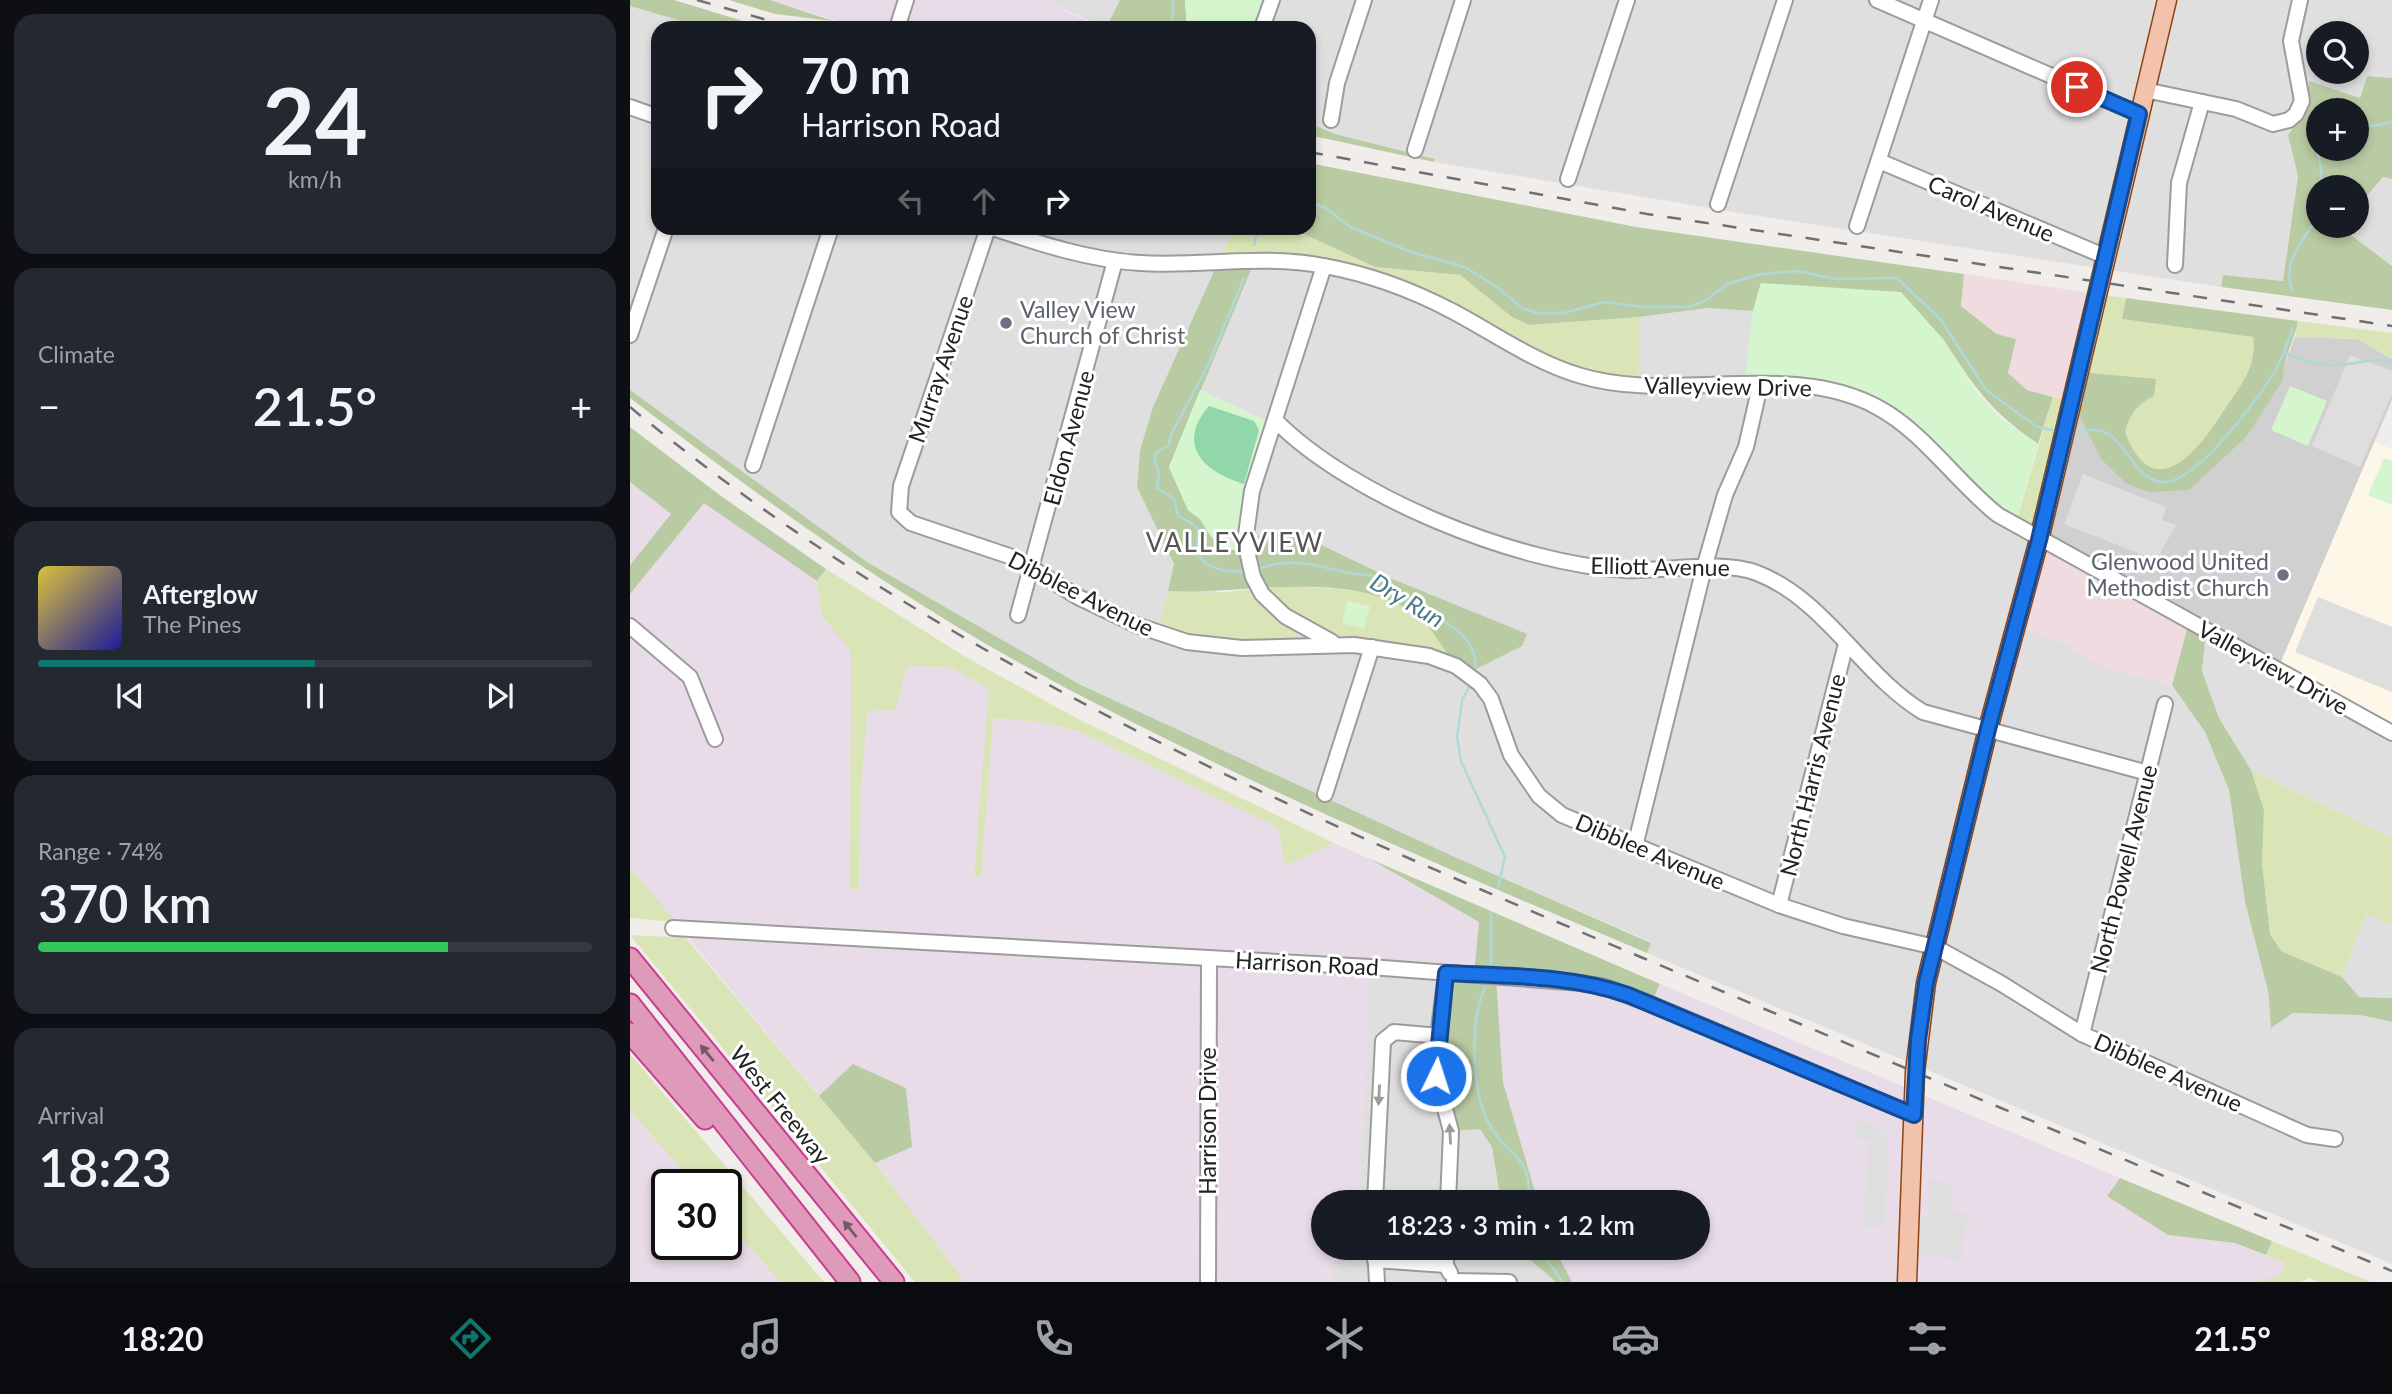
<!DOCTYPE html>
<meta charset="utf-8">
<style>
body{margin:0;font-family:Lato,sans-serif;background:#242831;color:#f1f3f6;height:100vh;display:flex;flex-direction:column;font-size:26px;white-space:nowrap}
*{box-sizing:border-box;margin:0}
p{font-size:23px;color:#9ea1a6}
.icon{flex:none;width:38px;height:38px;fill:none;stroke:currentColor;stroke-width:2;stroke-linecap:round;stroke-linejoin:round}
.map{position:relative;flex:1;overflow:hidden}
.panel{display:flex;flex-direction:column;gap:14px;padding:14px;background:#0d0f14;width:630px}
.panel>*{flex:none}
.guide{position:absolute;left:21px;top:21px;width:665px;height:214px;border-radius:21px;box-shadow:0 4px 10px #0003;background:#171b24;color:#f1f3f6;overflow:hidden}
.tools{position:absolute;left:1676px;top:21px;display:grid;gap:14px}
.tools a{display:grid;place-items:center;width:63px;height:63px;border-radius:50%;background:#171b24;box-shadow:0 4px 10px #0003;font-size:35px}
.speed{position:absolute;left:21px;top:1169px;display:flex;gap:14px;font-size:35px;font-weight:700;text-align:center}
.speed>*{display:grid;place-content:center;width:91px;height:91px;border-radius:50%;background:#171b24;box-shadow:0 4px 10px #0003;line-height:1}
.speed .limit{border:4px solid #111;border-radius:10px;background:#fff;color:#111}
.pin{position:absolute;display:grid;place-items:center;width:60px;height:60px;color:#fff;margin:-30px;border:4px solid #fff;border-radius:50%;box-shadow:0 2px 7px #0007}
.me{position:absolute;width:77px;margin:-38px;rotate:4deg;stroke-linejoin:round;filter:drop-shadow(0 0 5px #0008)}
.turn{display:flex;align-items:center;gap:24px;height:147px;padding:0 35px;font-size:32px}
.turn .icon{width:91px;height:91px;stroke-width:2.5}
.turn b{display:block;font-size:49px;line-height:60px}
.lanes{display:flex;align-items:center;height:66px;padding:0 35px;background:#0003;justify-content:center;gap:35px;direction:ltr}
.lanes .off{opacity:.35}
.big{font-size:52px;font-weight:600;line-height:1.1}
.panel .tile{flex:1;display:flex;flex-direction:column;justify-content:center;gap:10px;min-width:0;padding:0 24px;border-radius:21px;background:#242831}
.panel .dial{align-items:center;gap:0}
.dial b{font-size:91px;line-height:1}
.song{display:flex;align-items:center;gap:21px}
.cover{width:84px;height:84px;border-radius:10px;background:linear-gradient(135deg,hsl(50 70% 55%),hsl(240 70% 35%))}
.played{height:7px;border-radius:4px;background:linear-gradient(90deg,#0f766e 50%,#363941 50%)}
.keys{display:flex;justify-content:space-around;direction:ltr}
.heat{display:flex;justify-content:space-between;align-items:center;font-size:38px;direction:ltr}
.charge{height:10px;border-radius:5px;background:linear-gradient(90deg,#34c759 74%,#363941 0)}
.trip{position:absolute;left:681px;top:1190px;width:399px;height:70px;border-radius:35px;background:#171b24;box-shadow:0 4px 10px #0003;font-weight:600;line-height:70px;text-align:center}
.tabs{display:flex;height:112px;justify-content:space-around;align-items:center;background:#090b0e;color:#9ea1a6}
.tabs .icon{width:49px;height:49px}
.tabs .selected{color:#0f766e}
.tabs b{font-size:32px;color:#f1f3f6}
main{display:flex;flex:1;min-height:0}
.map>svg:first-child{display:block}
.residential{fill:#e0dfdf;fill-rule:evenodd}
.commercial{fill:#efdbe0}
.industrial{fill:#e8dce9}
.education{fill:#fcf7e7}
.religious{fill:#d0d0d0}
.grass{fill:#d9e5b6}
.forest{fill:#b9cba3;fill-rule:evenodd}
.park{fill:#d4f5cd}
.pitch{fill:#91d7aa}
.parking{fill:#dedede}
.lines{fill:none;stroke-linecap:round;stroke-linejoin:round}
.stream{stroke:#afd9d8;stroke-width:2.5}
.minor-casing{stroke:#9c9c9c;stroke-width:18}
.major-casing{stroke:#8f4411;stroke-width:21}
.highway-casing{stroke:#c93c91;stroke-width:23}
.minor{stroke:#fff;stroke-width:14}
.major{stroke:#f3c2ad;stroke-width:18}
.highway{stroke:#df9ab9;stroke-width:19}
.rail{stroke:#707070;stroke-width:2.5;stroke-dasharray:14 14;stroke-linecap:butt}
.oneway{fill:#775866}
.oneway2{fill:#9c9c9c}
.route-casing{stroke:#114b97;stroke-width:18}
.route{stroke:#1a73e8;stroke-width:12}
.worship-dot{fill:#6b7280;stroke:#fff;stroke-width:2.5}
.labels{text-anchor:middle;stroke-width:6;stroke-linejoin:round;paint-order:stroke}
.street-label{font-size:23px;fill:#222;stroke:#fff}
.worship-label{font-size:23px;fill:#5b616d;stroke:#fff;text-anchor:start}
.water-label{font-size:24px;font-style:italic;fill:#497b8a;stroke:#fff}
.quarter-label{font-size:26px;letter-spacing:2px;fill:#555;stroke:#fff}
</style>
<main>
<section class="panel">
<div class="tile dial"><b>24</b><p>km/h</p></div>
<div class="tile"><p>Climate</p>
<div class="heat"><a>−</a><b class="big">21.5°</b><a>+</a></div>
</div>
<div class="tile">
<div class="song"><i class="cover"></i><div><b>Afterglow</b><p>The Pines</p></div></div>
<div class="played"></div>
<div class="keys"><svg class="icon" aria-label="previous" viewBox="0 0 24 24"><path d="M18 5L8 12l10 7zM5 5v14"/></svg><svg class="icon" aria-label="pause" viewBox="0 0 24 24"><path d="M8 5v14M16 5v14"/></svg><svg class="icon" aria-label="next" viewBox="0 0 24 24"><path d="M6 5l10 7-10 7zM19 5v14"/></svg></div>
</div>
<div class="tile"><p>Range · 74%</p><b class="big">370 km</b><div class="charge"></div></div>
<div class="tile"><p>Arrival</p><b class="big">18:23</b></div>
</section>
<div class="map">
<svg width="1762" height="1282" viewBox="0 0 1762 1282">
<rect width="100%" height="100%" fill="#f1edea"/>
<!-- residential -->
<g class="residential">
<path d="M414,0H490L476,28Z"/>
<path d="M638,0H1762V78L1737,76L1730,98L1680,82L1677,109L1658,135L1668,176L1653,281L1593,275L1591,287L1116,214L804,162L805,159L705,134L679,123V28H628ZM1689,33H1727V72H1689Z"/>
<path d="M0,6L75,28H28V228H604L523,407L510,450L507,487L544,564L669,645L667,624L760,578L673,536L615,542L643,424L570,390L625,260L694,266L1009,386V317L1078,308L1123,311L1115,386L1191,388L1237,401L1409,540L1386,625L1437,644L1469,665L1542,685L1575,732L1599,790L1615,902L1638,991L1641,1028L1663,1013L1730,1015L1762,1022V1264L1017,953L1021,942L818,854L449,684L237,562L115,477L0,390Z"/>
<path d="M1754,177L1762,179V266L1721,235L1720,226H1727V208Z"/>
<path d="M1576,632L1762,733V838L1621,770L1589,718L1572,671Z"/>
<path d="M1736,914L1762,925V998L1729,997L1712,977Z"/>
<path d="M740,967L816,973L851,1129L862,1147L871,1202H729Z"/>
<path d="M727,1248H886L926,1282H701L702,1263Z"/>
</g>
<!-- commercial -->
<g class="commercial">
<path d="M1334,274L1466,294L1441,400L1397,390L1378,373L1385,339L1368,334L1331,306Z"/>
<path d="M1409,540L1559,622L1542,685L1469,665L1437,644L1385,625Z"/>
</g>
<!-- industrial -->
<g class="industrial">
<path d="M140,0H414L471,28H230Z"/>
<path d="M0,482L41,514L0,565Z"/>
<path d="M74,502L187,581L191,615L221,651L220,889L229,888L231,784L238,710H266L275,666L321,667L359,689L351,876L362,718L408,722L448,731L648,828L655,866L704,843L740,859L849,922L844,975L740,968L729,1202H693V1248H727L702,1263L701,1282H335L245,1163L282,1147L224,1065L189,1096L0,868V594Z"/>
<path d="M866,977L926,980L1022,1003L1030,984L1490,1178L1477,1195L1538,1235L1605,1243L1655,1263L1649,1276L1623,1282H942L924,1248H1068V1202H908L873,1082Z"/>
<path d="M0,1111L65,1185H37V1244H96V1220L150,1282H0Z"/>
</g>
<!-- education -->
<path class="education" d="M1744,442L1762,449V733L1647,671Z"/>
<!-- religious -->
<path class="religious" d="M1665,337L1728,339L1762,359V400L1647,671L1409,540L1441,400L1652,372Z"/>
<!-- grass -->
<g class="grass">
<path d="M604,228L636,233L637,228H661L745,267L830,275L882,317L899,325L1009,317V386L982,383L873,341L721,272L589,260Z"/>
<path d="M1466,294L1496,298L1492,319L1623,337C1628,367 1607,390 1591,415C1564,457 1522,504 1495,432C1500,414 1507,404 1524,396L1448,372Z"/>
<path d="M1668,321L1762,333V359L1728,339L1665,337Z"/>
<path d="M1423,397L1441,400L1409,540L1385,526Z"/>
<path d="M196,569L334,656L446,718L704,843L655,866L648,828L448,731L408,722L363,718L351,877L344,876L359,689L321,667L276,666L266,710L238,711L231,784L229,889H220L221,652L191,615L187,581Z"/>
<path d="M664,586C707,589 768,589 799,625C809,637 817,653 826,666L724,645L667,625L669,645L612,648L528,633L538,591L582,593Z"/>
<path d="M1621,770L1762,838V925L1736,914L1712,977L1651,951L1640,934L1632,863L1634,810Z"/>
<path d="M0,868L46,922L0,918Z"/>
<path d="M0,935L56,938L245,1163L335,1282H285Z"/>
<path d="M0,1054L194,1282H150L96,1220V1185H65L0,1111Z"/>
<path d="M1642,1241L1741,1282H1690L1679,1278L1670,1282H1623L1649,1276L1655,1263L1636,1255Z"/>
</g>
<!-- forest -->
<g class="forest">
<path d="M0,0H44L136,28H75L0,6Z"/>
<path d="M99,0H140L203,21L145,14Z"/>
<path d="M490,0H555L557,28H476Z"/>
<path d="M1737,76L1762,78V179L1753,177L1727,208V187H1689V226H1720L1721,235L1762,266V310L1591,287L1593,275L1653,281L1668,176L1658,135L1677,109L1679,81L1730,98ZM1689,110H1727V149H1689Z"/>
<path d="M679,123L705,134L805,159L804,162L679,135Z"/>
<path d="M679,163L1006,227L1334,274L1331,306L1367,334L1386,339L1378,373L1397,390L1423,397L1408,444C1359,410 1345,388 1313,339L1131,283L1123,311L1078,308L1009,317L899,325L882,317L830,275L745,267L661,228H679Z"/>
<path d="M589,260H625L539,467L558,510L570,519L582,538L615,542L639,531L673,536L760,578L897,634L892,646L838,673C813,658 806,626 781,611C710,569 616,595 538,591L544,564L507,487L510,450L523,407Z"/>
<path d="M1496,298L1668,321C1665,340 1651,362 1653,380L1617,436L1559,490L1519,492L1497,484L1472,460L1441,400L1448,372L1526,379L1524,396C1507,404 1500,414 1495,432C1522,504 1564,457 1591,415C1607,391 1628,367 1623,337L1492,319Z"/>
<path d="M0,390L237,562L449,684L818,854L1021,943L1017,953C803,863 590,773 386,661C250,585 124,493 0,398Z"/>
<path d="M0,427L91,496L196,569L187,581L74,503L0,594V565L41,514L0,482Z"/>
<path d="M1559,622L1576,632L1572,671L1589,718L1621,770L1634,810L1632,863L1640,934L1651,951L1712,977L1729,997L1762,998V1022L1730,1015L1663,1013L1641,1028L1638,991L1615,902L1599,790L1575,732L1542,685Z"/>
<path d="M740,859L1030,984L1021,1004L998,995L866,977L873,1082L908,1202H871L862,1147L850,1129L821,1131L806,1076L816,973L844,974L849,922Z"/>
<path d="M223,1064L276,1088L282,1147L245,1163L189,1096Z"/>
<path d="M1490,1178L1642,1241L1636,1255L1605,1243L1538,1235L1477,1196Z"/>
<path d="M886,1248H924L942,1282H926Z"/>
</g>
<!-- park -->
<g class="park">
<path d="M555,0H638L628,28H557Z"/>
<path d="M1131,283L1271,292L1313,339L1348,394L1372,419L1408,444L1385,526L1288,439L1226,397L1114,386L1123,311Z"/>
<path d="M1660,386L1697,401L1678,446L1641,430Z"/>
<path d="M570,390L643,424L615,542L606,550L591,549L570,519L558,510L539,467Z"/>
<path d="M1754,458L1762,461V505L1738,495Z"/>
<path d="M717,601L740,606L734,629L712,623Z"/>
</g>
<!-- pitch -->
<path class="pitch" d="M579,406L624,421L629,430L614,484C574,472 545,445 579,406Z"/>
<!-- parking -->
<g class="parking">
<path d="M619,318L629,321L628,326L650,333L646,344L661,350L653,371L622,360L623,355L604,348L612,326L616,327Z"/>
<path d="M1720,355L1762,371V394L1730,467L1682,446Z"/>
<path d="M1453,474L1536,507L1532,520L1546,525L1526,560L1434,524Z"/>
<path d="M1688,597L1762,627V692L1665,652Z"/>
<path d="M1226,1120L1249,1130L1258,1142L1255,1227L1233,1226L1240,1140L1225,1138Z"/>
<path d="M1299,1179L1322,1185L1320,1212L1340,1214L1339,1227H1334L1331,1259L1279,1256L1280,1217H1298Z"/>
</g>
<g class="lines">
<!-- stream -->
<g class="stream">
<path d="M542,28L543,0"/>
<path d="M1691,110L1698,107L1704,110"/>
<path d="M1689,113L1686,138L1693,187"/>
<path d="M1727,122L1743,126L1762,122"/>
<path d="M679,201L697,209L720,227L781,252L835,267L867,287L892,308L907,313H934L974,302L1011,307H1059L1075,301L1097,284L1131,274L1168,271L1205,279L1267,278L1311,320L1356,390L1407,427L1422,430"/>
<path d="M624,245L628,228"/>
<path d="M614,278L579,363L541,435L539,445L527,452L524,459L529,473L527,488L544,499L548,516C555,520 563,522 567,529C570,536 567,539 567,546C567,569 599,573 617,571"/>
<path d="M1662,290C1651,257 1676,240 1689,213"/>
<path d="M1655,353C1670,360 1691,366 1708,365C1728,364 1742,357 1762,362"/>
<path d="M1449,432C1499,418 1494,480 1534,482C1565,484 1630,397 1645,371C1653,357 1658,343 1663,327"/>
<path d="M627,570C657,556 684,565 715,572C724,574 733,574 742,576C757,581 764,594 776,601C803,616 854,634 844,674"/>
<path d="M841,684L832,700L827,737L831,761L875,857L868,888"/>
<path d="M861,912V967"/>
<path d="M855,987C840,1022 840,1095 862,1129C885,1163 900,1154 899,1202"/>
<path d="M908,1248L933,1282"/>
</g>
<defs>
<g id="minor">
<path d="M1247,0L1509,114"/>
<path d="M267,28L276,0"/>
<path d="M632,28L642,0"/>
<path d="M1515,90L1606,109L1643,124L1659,120L1666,114L1672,101L1661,41L1670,0"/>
<path d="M0,107L28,117"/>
<path d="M701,120L707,83L734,0"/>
<path d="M785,150L833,0"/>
<path d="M1249,161L1474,256"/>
<path d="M938,179L997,0"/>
<path d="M1088,204L1155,0"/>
<path d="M1227,226L1301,0"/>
<path d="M358,228L271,486L269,512L281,523L385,558L448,597L509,626L557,642L612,648L724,645L799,656L826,666L850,684L861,699L881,755L909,796L932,815L1149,905L1213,926L1305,947L1372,984L1452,1034L1677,1135L1705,1139"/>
<path d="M363,228C411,244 459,260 510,263C572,267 633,254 694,266C739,274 782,290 822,311C864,333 902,361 948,375C1043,405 1159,359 1247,407C1293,431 1327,483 1368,515L1762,733"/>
<path d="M1545,265L1549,183L1572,102"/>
<path d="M694,266L622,491L615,542L623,577L632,594L655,616L702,642"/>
<path d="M0,335L36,228"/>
<path d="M645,420C721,497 888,564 995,570C1036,572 1090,559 1127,573C1195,599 1232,675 1293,712L1518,773"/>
<path d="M123,465L201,228"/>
<path d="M388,615L485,261"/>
<path d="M0,626L60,677L85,739"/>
<path d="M695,794L742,647"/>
<path d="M1005,846L1074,568L1095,495L1116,447L1130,386"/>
<path d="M1149,905L1216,644"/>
<path d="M43,928L740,967L951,983L975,987L1021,1004L1284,1115"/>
<path d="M816,973L804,1068L821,1131L818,1202"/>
<path d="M1452,1034L1535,704"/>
<path d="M745,1202L753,1041L764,1032L809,1036"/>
<path d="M745,1248L747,1282"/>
<path d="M816,1248V1265L820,1273"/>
<path d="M745,1260L816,1265"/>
<path d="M824,1281L879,1282"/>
<path d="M578,1282L579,959"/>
</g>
<path id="major" d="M1277,1282L1285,1072L1296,983L1358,729L1409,540L1537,0"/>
<g id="highway">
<path d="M0,958L264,1282"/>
<path d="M0,1004L220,1282"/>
<path d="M0,1033L75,1119"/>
</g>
</defs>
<!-- minor casing -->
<use href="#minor" class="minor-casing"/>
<!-- major casing -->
<use href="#major" class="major-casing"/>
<!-- highway casing -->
<use href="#highway" class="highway-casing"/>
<!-- minor -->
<use href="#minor" class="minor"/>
<!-- major -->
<use href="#major" class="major"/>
<!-- highway -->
<use href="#highway" class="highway"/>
<!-- rail -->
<g class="rail">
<path d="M67,0L165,28"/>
<path d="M679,152L1017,214L1762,326"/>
<path d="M0,407C300,656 657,809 1013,958C1263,1063 1512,1167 1762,1271"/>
</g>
</g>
<!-- one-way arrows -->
<defs><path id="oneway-solid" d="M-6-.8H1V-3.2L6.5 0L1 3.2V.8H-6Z" transform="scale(1.75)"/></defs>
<g class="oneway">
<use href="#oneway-solid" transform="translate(77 1053) rotate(-129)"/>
<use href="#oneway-solid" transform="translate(220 1229) rotate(-129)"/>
</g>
<g class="oneway2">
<use href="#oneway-solid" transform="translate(749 1095) rotate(93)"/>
<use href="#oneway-solid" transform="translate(820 1134) rotate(-93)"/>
</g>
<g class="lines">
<defs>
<path id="route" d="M806,1076L816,973C876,976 941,975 998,995L1284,1115L1288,1040L1296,983L1358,729L1409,540L1509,114L1447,87"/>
</defs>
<!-- route casing -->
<use href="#route" class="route-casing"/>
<!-- route -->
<use href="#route" class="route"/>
</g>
<!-- markers -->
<g class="worship-dot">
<circle cx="376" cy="323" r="7"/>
<circle cx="1653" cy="575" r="7"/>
</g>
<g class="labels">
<!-- street labels -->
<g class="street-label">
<text transform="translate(1361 209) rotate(23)" y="8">Carol Avenue</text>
<text transform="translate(311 369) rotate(-71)" y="8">Murray Avenue</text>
<text transform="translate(1098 387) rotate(1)" y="8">Valleyview Drive</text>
<text transform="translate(439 438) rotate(-75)" y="8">Eldon Avenue</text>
<text transform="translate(1030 567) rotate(1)" y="8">Elliott Avenue</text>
<text transform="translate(451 594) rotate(27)" y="8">Dibblee Avenue</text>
<text transform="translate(1643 668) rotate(29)" y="8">Valleyview Drive</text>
<text transform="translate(1183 775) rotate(-76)" y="8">North Harris Avenue</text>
<text transform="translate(1020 852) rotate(23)" y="8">Dibblee Avenue</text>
<text transform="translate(1494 869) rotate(-76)" y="8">North Powell Avenue</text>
<text transform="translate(677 964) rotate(3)" y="8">Harrison Road</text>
<text transform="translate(1538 1073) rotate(24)" y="8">Dibblee Avenue</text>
<text transform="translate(150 1105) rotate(51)" y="8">West Freeway</text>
<text transform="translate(578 1121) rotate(-90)" y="8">Harrison Drive</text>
</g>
<!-- worship labels -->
<g class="worship-label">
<text x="390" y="318">Valley View<tspan x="390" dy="26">Church of Christ</tspan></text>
<text x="1639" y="570" text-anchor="end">Glenwood United<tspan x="1639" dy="26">Methodist Church</tspan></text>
</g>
<!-- water labels -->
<g class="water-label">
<text transform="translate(777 601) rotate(31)" y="8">Dry Run</text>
</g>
<!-- quarter labels -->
<g class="quarter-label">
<text x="605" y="552">VALLEYVIEW</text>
</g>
</g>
</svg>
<div class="tools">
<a><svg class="icon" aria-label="search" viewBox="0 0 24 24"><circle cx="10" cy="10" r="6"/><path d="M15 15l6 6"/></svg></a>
<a>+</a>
<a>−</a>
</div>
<div class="speed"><div class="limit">30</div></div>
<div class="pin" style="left:1447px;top:87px;background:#d93025"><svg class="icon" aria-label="arrive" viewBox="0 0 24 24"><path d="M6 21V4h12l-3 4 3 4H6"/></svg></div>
<svg class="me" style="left:806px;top:1076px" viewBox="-20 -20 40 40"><circle r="17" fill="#1a73e8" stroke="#fff" stroke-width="3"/><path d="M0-11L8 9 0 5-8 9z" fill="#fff"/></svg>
<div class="trip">18:23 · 3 min · 1.2 km</div>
<div class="guide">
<div class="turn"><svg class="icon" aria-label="right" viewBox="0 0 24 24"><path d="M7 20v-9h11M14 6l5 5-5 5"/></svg><div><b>70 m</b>Harrison Road</div></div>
<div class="lanes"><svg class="icon off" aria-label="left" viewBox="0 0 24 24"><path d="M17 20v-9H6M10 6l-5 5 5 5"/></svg><svg class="icon off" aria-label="ahead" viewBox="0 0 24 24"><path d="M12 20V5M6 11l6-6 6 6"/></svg><svg class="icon" aria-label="right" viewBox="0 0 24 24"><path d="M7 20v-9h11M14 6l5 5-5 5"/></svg></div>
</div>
</div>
</main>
<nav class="tabs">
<b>18:20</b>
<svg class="icon selected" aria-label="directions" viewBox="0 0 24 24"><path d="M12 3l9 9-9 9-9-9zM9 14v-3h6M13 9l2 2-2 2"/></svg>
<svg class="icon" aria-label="music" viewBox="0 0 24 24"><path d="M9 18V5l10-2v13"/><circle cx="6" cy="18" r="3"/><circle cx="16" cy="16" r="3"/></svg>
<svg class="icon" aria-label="phone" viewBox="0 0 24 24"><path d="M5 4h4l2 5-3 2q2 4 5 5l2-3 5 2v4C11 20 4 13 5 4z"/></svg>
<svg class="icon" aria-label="climate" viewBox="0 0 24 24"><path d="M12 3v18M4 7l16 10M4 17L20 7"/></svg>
<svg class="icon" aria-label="car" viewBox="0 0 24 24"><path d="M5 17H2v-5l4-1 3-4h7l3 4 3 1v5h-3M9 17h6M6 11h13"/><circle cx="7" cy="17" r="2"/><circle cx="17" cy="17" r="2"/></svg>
<svg class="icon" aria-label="filters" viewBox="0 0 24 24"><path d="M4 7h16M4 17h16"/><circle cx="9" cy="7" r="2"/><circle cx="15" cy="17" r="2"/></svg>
<b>21.5°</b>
</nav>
